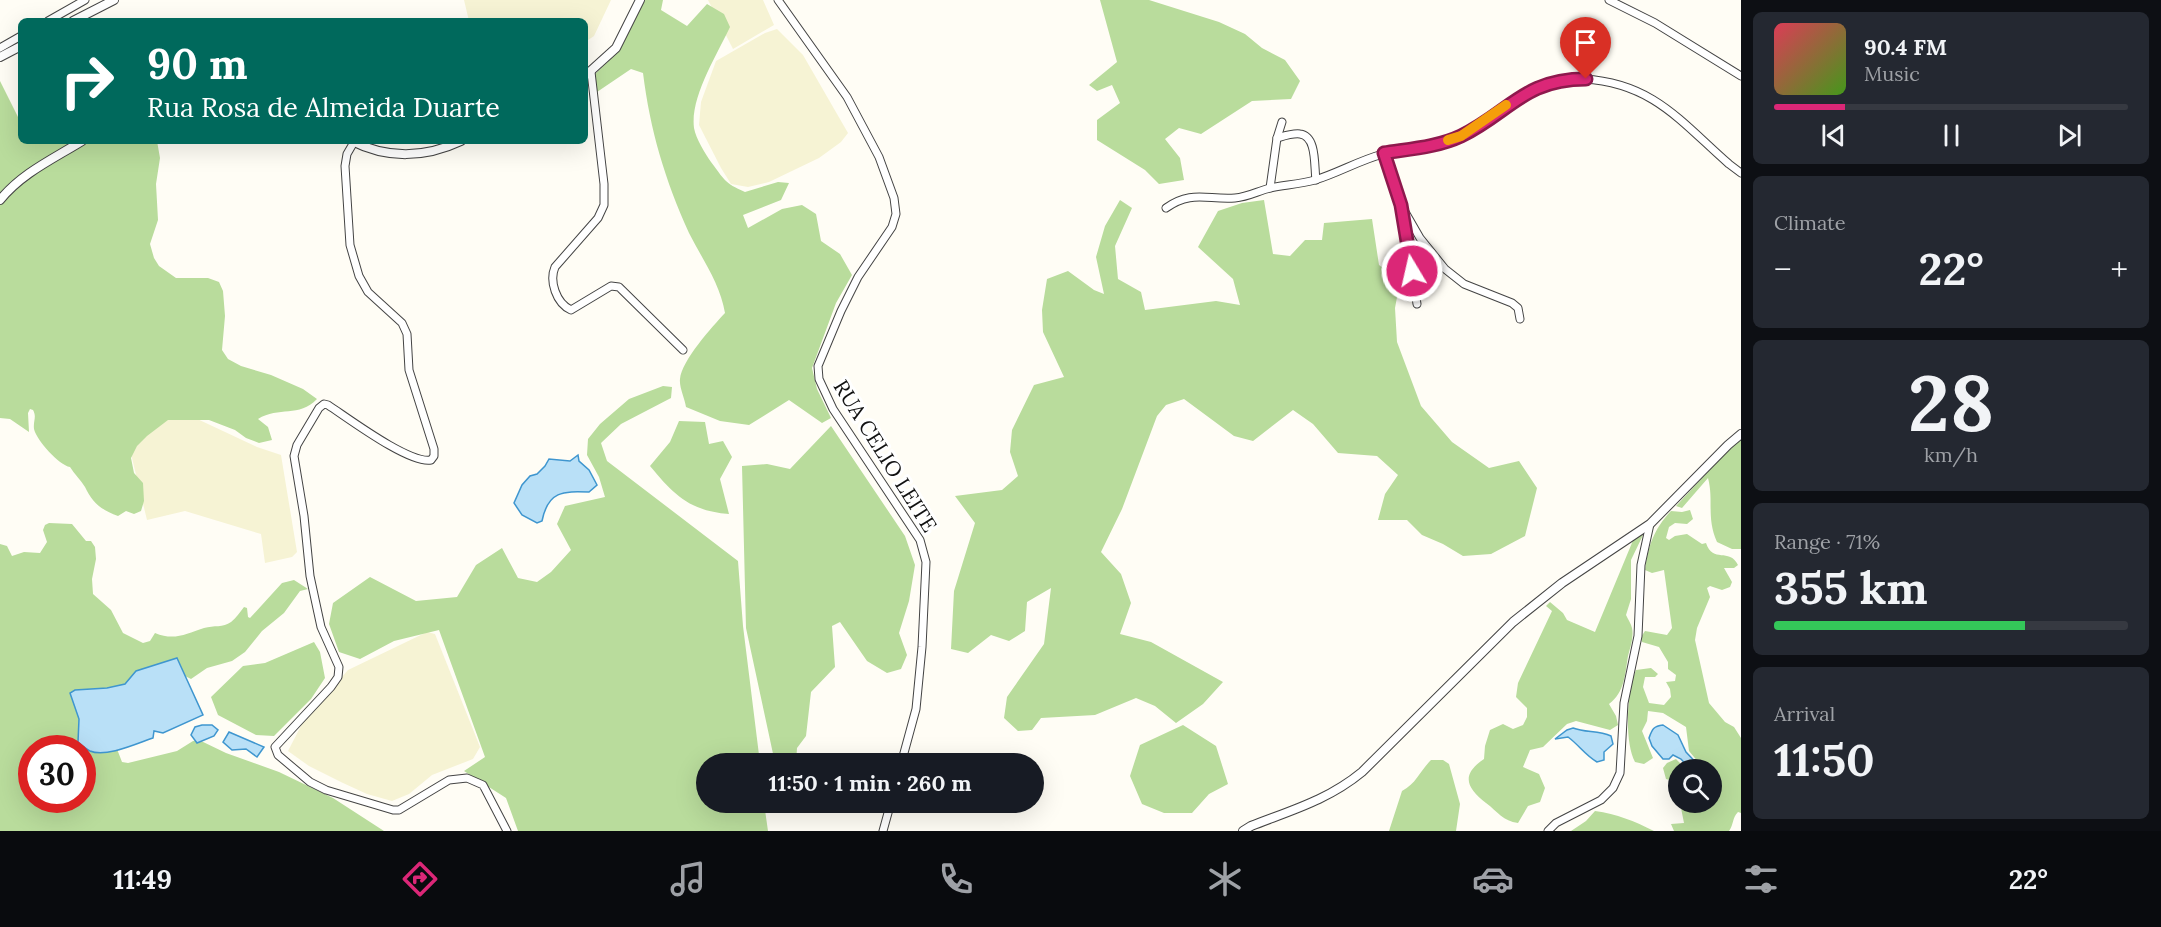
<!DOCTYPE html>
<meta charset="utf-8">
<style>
body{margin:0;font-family:Lora,serif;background:#242831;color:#f1f3f6;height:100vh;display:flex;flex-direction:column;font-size:22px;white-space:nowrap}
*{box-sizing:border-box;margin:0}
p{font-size:20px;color:#9ea1a6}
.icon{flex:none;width:33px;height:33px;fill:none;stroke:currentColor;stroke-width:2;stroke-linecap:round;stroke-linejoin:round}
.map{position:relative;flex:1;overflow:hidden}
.side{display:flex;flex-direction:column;gap:12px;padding:12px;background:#0d0f14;width:420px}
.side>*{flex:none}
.banner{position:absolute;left:18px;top:18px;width:570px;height:126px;border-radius:9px;box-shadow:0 6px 24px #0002;background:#00695c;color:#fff;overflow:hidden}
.fabs{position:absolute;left:1668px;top:759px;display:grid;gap:12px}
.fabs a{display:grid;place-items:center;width:54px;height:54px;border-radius:50%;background:#171b24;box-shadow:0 6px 24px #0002;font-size:30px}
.speed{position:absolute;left:18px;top:735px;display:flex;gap:12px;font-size:30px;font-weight:700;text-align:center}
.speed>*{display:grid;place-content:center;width:78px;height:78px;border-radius:50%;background:#171b24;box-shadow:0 6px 24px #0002;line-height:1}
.speed .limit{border:9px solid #d22;background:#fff;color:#111}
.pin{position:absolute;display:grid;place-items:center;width:51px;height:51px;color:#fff;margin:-62px -26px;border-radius:50% 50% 50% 0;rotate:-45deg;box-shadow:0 0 6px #0007}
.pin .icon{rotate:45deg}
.me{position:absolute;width:66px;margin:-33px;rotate:351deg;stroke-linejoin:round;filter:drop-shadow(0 0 4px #0008)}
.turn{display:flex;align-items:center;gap:21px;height:126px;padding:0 30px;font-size:27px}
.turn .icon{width:78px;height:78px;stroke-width:2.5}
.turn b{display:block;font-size:42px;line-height:51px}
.big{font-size:45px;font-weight:700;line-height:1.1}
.side .tile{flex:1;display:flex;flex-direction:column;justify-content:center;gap:9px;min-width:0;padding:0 21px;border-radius:9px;background:#242831}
.side .dial{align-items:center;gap:0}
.dial b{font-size:78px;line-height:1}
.song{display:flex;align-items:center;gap:18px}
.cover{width:72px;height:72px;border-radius:9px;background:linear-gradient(135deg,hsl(350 70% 55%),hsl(100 70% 35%))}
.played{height:6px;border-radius:3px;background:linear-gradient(90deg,#db2777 20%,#363941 20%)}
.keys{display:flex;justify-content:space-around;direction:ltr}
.heat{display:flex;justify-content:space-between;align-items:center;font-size:33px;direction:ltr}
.charge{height:9px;border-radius:4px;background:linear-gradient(90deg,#34c759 71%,#363941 0)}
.trip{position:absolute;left:696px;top:753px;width:348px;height:60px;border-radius:30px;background:#171b24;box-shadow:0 6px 24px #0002;font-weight:700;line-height:60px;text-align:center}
.tab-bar{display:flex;height:96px;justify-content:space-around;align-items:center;background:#090b0e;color:#9ea1a6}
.tab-bar .icon{width:42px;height:42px}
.tab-bar .active{color:#db2777}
.tab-bar b{font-size:27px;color:#f1f3f6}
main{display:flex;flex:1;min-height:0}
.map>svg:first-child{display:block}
.farmland{fill:#f6f3d4}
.forest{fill:#b9dc9c;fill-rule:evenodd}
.water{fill:#b9e0f7;stroke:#3f96cf;stroke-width:1.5}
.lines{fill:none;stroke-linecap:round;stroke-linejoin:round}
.minor-casing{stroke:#444;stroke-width:9}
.tertiary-casing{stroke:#444;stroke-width:10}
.minor{stroke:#fff;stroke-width:7}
.tertiary{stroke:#fff;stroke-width:8}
.route-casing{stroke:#8e194d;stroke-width:15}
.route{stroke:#db2777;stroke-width:10}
.slow{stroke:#f59e0b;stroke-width:10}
.labels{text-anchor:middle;stroke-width:6;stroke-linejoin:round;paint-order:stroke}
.street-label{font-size:21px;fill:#111;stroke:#fff}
</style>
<main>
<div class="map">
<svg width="1741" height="831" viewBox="0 0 1741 831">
<rect width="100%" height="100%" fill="#fffdf5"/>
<!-- farmland -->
<g class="farmland">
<path d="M464,0H611L594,36L585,42V21H469Z"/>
<path d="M708,0H763L774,25L733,49Z"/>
<path d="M777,29L803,55L848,133L841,142L819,158L769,182L748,187L731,184L721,168L699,125L701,102L716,61L765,33Z"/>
<path d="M176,409L257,447L281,455L297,552L292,557L265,563L261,534L185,511L147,520L124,425Z"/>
<path d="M427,632L435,634L480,747L473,759L432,775L409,794L392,801L367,794L343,783L309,766L288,751L303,722L348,670Z"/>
</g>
<!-- forest -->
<g class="forest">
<path d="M645,0H663L661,10L687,26L707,4L724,14L730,27C717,55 690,97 694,128C696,139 705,153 711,162C724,179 724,183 745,192L778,182L789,183L781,200L743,215L748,228L782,209L802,205L816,214L821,241L840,254L852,275L836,303L812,368L817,389L831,418L822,423L789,400L749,425L720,421L686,407C685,399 679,387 680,379C682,360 712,327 725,313C720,283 702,259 689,233C665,180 650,130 643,73L631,69L597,92L594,75L616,54Z"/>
<path d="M1100,0H1149L1219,22L1245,34L1262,48L1285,60L1300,81L1291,99L1252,101L1201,134L1179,128L1165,139L1180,158L1184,180L1159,184L1145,170L1097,140V120L1120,103L1112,85L1097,91L1089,85L1117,62Z"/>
<path d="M0,81L21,123V141H37L42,144L47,141H157L160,158L156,184L158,220L150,244L154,258L159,266L176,278H208L219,282L223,291L225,316L222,350L228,359L241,366L271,375L303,389L317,399C299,418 279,406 258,419L268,427L272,440L259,443L246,438L235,430L209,420H168L147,436L137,446L131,458L134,473L143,483L144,501L141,511L134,514L126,511L118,516C101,510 92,502 85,487C81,480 74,474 70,467C59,465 37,441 34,429C33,421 37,417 33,410L30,409L28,413L29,432L10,419L0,418Z"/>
<path d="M1120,200L1132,208L1115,246L1118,279L1141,292L1145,310L1216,301L1240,305L1233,279L1198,247L1218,211L1242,203L1264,200L1273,254L1290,256L1305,240H1322L1324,223L1372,219L1379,265L1400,281L1395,308L1397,342L1421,406L1452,442L1489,468L1519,461L1537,488L1525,536L1491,554L1463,556L1443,544L1422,535L1407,520H1378L1385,494L1398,475L1377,456L1338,453L1313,424L1293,410L1253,441L1234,436L1184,399L1166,405L1157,416L1122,509L1101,552L1121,574L1131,603L1120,634L1151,642L1223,682L1203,704L1176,723L1155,706L1136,698L1095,715L1041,718L1032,730L1018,731L1004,718L1007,697L1044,644L1051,588L1027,602L1025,631L1009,641L991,635L968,653L951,649L954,591L975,523L955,496L1002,490L1018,476L1010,452L1012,430L1034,385L1064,377L1043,332L1042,310L1047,279L1068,271L1094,290L1104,294L1096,257L1105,226Z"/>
<path d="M663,386L672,387L671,398L621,424L601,443L607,461L738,561L743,626L760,763L706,764V802L764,803L768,831H518L506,798L464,771L485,757L439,630L394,641L360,659L339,652L329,624L333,603L370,577L416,601L457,597L476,565L502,548L518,578L537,582L551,572L571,550L557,524L565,506L605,497L599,477L587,455L588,439L600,424L629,399Z"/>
<path d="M679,421L705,422L709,444L723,441L732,457L720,479L729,514C690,511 674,495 650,466L670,442Z"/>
<path d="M831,426L905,536L915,565L909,601L899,633L907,655L901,669L887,673L867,661L840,622L832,626L835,667L811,692L806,736L797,748L796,763H775L746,628L742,466L767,464L790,469Z"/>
<path d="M1741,439V549H1732L1717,542C1706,517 1714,501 1708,478L1682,508L1676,506L1719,460Z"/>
<path d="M1690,510L1693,519L1687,524L1675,523L1669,527L1666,538L1669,540L1675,536L1687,534L1702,544L1706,543C1713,564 1729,547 1738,565L1734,568H1724L1732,582L1730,587L1722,590L1710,586L1707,588L1710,597L1697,628L1695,640L1709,703L1725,722L1734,727L1741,738V813L1738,812C1732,818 1734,824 1729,831H1674L1671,824L1684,823L1680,803L1712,802V770L1704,769L1689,751L1686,727L1663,713L1648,711L1647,721L1642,731L1653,758L1644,764L1635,762C1624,742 1627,691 1636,670L1651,668L1658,674L1655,677H1645L1643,687L1649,703L1664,705L1671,697L1670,689L1666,682L1675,681L1676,675L1668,669V662L1659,647L1642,642L1641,637L1645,631L1667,635L1672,628L1664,570L1652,573L1645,570C1648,546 1654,529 1671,511L1682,512Z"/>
<path d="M49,523L72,524L86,541H91L95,547L96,559L92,579L93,594L111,610L123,633L143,643L150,641L155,633C174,641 186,634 204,628C214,625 223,628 231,622C236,618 240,612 244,607L247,608L248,617L250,618L282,583L294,580L308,589L300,591L284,613L262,631L245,652L232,661L207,668L191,679L185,676L155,690L117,749L122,762L128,763L177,751L193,741L199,740L226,753L279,772L333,798L384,831H0V544L7,546L12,556L24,552L40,553L47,542L43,530L45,525ZM32,748H82V800H32Z"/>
<path d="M1644,533L1631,560V599L1626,615C1628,619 1631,624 1632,628C1634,638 1630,647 1628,656C1625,674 1625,692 1609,704L1616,716L1618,725L1610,730L1576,721L1567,724L1543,747L1530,750L1523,767L1539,774L1545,788L1540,802L1528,806L1518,823C1503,821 1498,812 1486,803C1467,788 1460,775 1484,759L1485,746L1490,730L1503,724L1513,729L1523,725L1527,717V708L1516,697L1518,683L1552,611L1546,606L1550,602L1563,613L1567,620L1595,632L1634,538Z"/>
<path d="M314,642L320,652L325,678L311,699L274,736L256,735L218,715L211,697L243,666L265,663Z"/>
<path d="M1183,725L1216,746L1228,784L1209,794L1192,813H1164L1142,804L1130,776L1140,745Z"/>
<path d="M1676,759L1686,769L1678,770V779L1673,781L1666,779L1663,768L1667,763Z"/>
<path d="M1431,760H1443L1449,764L1460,804L1456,831H1389L1402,791C1417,783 1419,772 1431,760Z"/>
<path d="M1595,811C1617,814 1634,821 1654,831H1571L1586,821Z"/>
</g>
<!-- water -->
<g class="water">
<path d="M578,455L579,461L589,470L597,485L589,492C563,491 548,491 542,521L537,523L522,515L514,503L522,485L530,476L537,474L545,466L549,459L570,461Z"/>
<path d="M177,658L203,715L163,733L154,731L153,738C138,743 106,758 90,751C86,749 82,745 78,742L79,719L70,693L75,690L107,688L125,684L136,671Z"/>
<path d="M202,725H212L218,730L214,736L197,743L191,735L195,727Z"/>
<path d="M1663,725L1678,735L1686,752L1702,769H1690L1681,759L1673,755L1669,759H1663L1652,746L1649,738C1652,730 1653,726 1663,725Z"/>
<path d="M1573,728C1586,733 1598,730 1611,736L1613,744L1604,752V760L1597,762C1585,755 1579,745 1568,737L1555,739L1567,730Z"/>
<path d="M229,732L264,747L257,757L246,749L232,750L223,742Z"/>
</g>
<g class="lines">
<defs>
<g id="minor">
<path d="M778,0L847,97L879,157L894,198L896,214L892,227L858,277L841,311L818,366L819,379L833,409L920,540L926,562L922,647L916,709L901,764"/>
<path d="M1609,0L1655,23L1741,76"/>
<path d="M48,21L85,0"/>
<path d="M0,48L21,36"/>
<path d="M591,72L604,184V205L598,218L555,267C549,281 556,303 571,310L611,286L619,287L683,350"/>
<path d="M1277,138C1284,136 1293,133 1300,134C1317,136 1314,166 1316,180"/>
<path d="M354,142L347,154L345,166L350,245L359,276L368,292L402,323L407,334L409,370L434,449V456L431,460C409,464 348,418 328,405L324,404L319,408L297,445L294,456L304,516L310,576L321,627L339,667L338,677L331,687L275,747L278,755L310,782L326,790L393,810H399L449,780L467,778L483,785L507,831"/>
<path d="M1384,153L1401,205L1420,238L1445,269L1464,284L1512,303L1518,308L1520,319"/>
<path d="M1270,188L1277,138L1282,122"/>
<path d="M1166,208C1191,190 1207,200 1235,198C1248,197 1258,191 1270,188C1285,185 1300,184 1315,180C1338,173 1360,160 1383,154C1400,149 1419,148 1437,143C1491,130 1523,76 1584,79C1653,83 1681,122 1729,164L1741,173"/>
<path d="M1402,211L1417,304"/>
<path d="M883,831L891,802"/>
<path d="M1548,831L1556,823L1601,800L1613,788L1620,773L1624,703L1638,636L1641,565L1650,524"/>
</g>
<g id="tertiary">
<path d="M73,21L114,0"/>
<path d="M0,57L21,46"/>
<path d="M585,76L616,48L640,0"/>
<path d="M352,141C387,159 425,158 461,141"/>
<path d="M0,200C22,173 53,159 82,141"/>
<path d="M1243,831L1251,826C1292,810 1328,800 1362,772L1513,622L1562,583L1650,524L1728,445L1741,434"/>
</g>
</defs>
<!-- minor casing -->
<use href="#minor" class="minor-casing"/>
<!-- tertiary casing -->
<use href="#tertiary" class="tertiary-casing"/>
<!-- minor -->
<use href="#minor" class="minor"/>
<!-- tertiary -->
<use href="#tertiary" class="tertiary"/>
</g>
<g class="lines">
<defs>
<path id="route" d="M1412,271L1401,205L1384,153C1409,149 1438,147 1461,136C1510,112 1524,79 1586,79"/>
</defs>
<!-- route casing -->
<use href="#route" class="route-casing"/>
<!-- route -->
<use href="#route" class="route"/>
<!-- slow -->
<path class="slow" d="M1448,140L1461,136L1506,105"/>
</g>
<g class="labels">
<!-- street labels -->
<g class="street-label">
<text transform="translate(885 456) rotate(58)" y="7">RUA CELIO LEITE</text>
</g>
</g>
</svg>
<div class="fabs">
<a><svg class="icon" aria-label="search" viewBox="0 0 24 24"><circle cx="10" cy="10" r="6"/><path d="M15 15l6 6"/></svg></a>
</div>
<div class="speed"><div class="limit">30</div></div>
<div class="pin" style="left:1586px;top:79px;background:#d93025"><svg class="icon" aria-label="arrive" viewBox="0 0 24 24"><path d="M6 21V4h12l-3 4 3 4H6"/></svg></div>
<svg class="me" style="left:1412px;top:271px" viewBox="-20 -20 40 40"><circle r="17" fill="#db2777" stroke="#fff" stroke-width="3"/><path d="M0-11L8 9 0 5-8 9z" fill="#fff"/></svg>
<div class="trip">11:50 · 1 min · 260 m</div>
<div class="banner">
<div class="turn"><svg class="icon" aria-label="right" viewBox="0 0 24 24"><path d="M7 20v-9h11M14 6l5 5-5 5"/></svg><div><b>90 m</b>Rua Rosa de Almeida Duarte</div></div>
</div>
</div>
<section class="side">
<div class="tile">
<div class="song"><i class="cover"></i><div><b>90.4 FM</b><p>Music</p></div></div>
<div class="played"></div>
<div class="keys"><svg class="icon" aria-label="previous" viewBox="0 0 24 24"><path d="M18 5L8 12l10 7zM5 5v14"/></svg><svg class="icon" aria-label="pause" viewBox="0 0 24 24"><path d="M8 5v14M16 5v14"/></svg><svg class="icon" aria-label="next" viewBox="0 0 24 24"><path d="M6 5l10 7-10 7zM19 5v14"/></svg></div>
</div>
<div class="tile"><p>Climate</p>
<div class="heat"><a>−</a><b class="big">22°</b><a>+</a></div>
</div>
<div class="tile dial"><b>28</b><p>km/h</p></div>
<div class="tile"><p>Range · 71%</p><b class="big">355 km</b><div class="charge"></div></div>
<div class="tile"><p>Arrival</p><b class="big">11:50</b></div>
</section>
</main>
<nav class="tab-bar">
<b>11:49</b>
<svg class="icon active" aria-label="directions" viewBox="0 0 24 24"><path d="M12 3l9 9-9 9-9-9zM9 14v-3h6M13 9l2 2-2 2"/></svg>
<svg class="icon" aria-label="music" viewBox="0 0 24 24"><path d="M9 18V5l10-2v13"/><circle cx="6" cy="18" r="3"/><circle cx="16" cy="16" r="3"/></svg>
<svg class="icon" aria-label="phone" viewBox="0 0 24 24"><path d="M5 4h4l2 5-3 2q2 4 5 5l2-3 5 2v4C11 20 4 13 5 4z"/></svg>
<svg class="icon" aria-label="climate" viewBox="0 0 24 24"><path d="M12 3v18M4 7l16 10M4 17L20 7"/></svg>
<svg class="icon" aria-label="car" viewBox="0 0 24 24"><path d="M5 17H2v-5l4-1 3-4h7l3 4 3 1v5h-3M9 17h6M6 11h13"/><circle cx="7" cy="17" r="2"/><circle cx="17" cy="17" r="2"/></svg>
<svg class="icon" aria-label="filters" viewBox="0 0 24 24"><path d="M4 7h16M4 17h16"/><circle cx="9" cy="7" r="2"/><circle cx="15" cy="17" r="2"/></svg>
<b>22°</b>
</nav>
